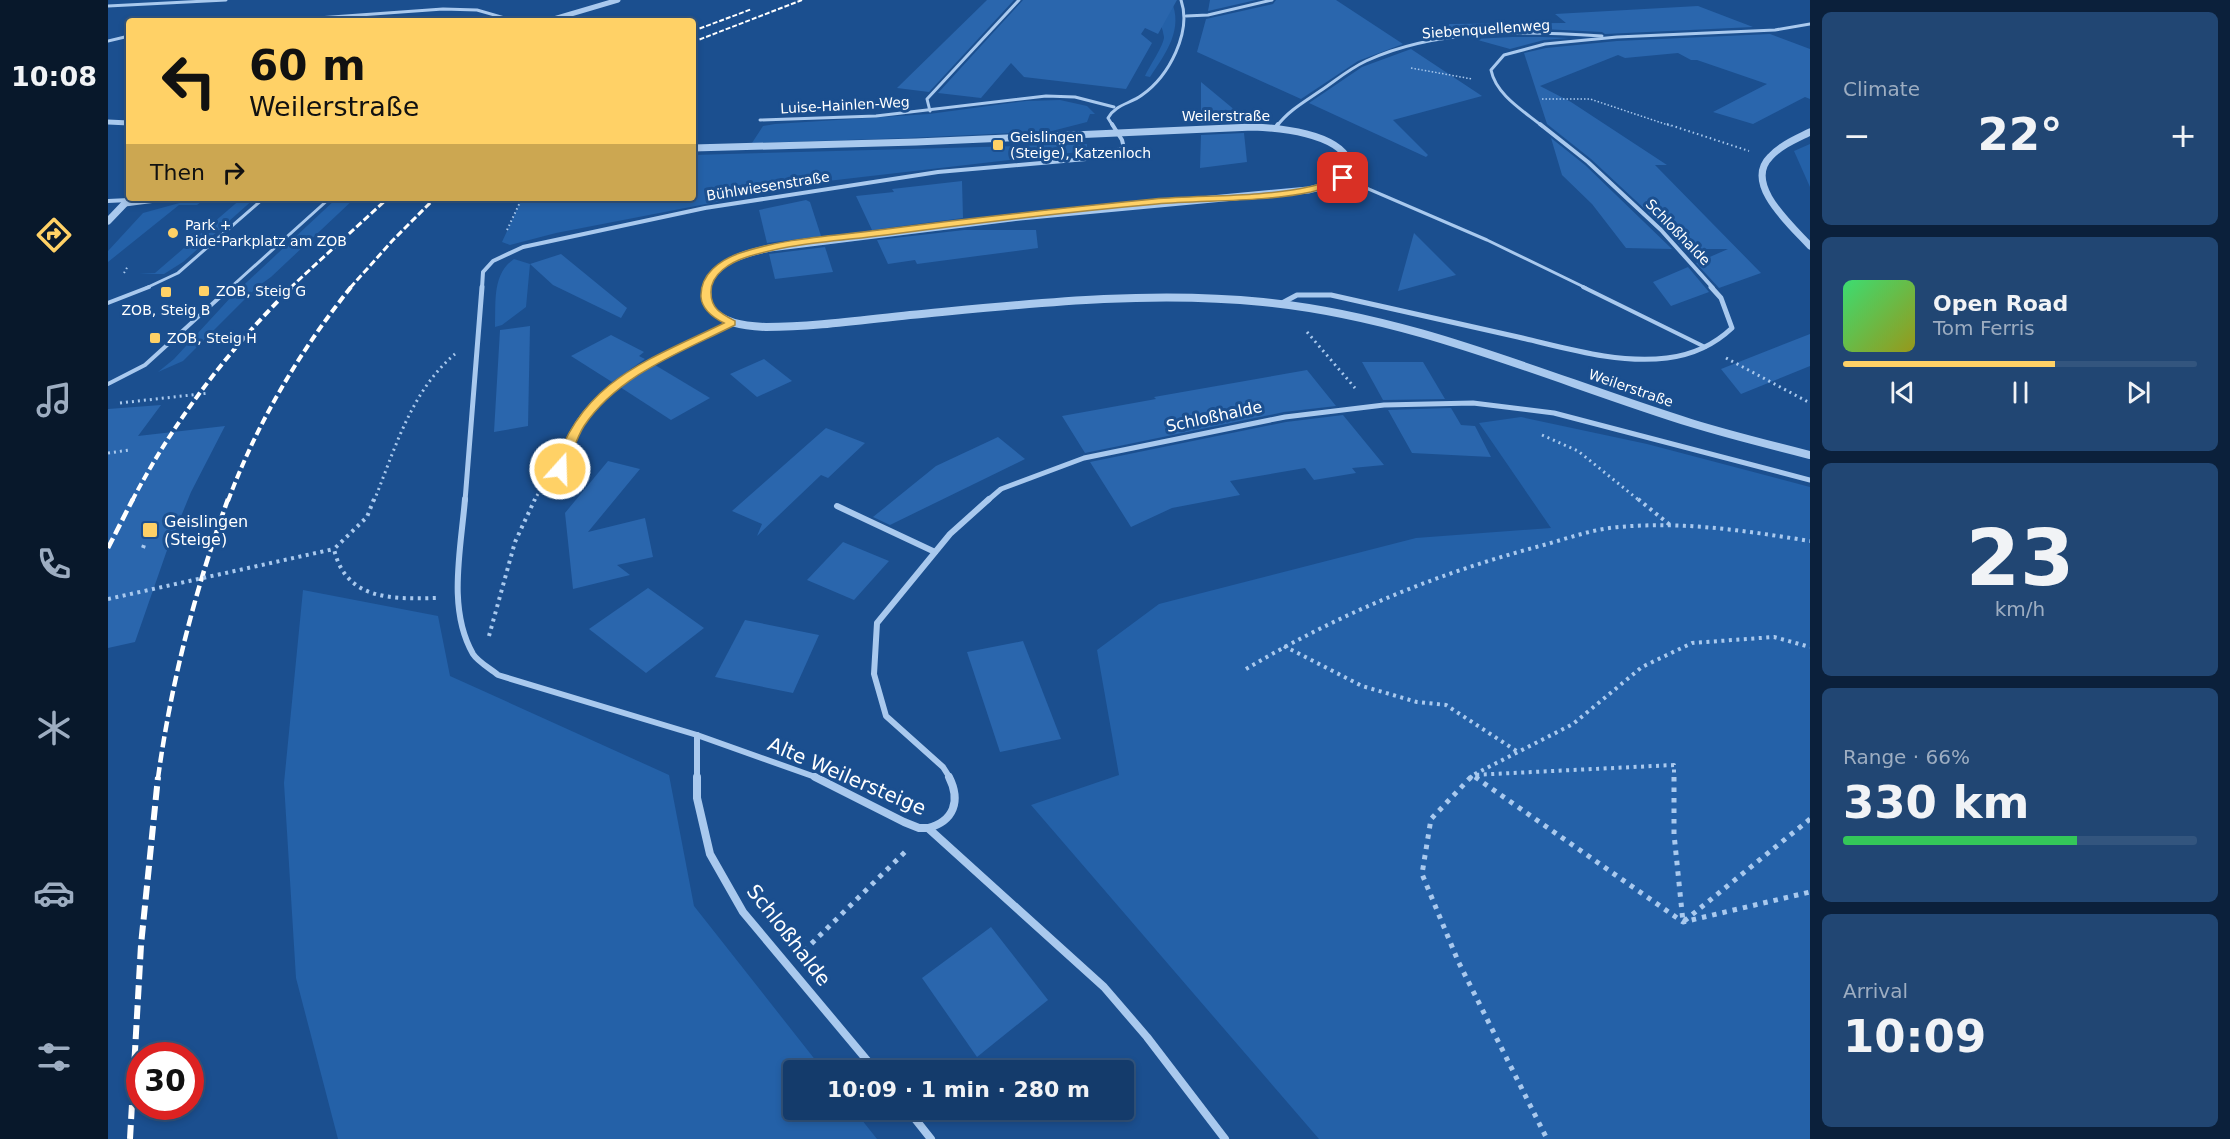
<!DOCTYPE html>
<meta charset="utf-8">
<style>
body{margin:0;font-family:"DejaVu Sans",sans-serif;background:#214673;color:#f1f3f6;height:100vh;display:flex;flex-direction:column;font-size:22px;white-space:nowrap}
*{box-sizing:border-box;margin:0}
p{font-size:20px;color:#9dadc1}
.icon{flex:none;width:33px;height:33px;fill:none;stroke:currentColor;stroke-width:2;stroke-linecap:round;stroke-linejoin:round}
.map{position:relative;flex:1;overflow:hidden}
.details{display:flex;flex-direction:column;gap:12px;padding:12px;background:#0b203b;width:420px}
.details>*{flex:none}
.hud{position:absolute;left:18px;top:18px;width:570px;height:183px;border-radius:6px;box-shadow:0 3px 9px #0003,0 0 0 2px #33557e;background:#ffd166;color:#111;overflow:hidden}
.speed{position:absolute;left:18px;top:1042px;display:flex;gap:12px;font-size:30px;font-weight:700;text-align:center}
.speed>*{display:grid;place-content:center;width:78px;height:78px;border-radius:50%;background:#143b6b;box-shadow:0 3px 9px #0003,0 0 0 2px #33557e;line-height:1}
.speed .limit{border:9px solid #d22;background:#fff;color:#111}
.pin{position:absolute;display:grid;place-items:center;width:51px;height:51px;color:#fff;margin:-26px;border-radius:12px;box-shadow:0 3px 9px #0006}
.me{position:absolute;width:66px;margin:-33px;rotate:20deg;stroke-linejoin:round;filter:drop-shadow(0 0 4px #0008)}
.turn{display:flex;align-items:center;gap:21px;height:126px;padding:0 24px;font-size:27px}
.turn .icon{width:78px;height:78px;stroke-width:2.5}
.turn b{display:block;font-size:42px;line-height:51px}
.then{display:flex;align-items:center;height:57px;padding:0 24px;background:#0003;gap:12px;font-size:22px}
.big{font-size:45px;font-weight:600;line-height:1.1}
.details .card{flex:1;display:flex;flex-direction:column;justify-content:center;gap:9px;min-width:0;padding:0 21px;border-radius:9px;background:#214673}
.details .dial{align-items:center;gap:0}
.dial b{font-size:78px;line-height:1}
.song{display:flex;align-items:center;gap:18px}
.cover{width:72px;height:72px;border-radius:9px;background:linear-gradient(135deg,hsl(140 70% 55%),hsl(60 70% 35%))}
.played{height:6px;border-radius:3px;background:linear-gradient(90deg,#ffd166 60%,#33557e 60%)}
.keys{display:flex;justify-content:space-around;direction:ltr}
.heat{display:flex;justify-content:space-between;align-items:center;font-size:33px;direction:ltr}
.charge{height:9px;border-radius:4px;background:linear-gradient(90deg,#34c759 66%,#33557e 0)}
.trip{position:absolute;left:675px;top:1060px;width:351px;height:60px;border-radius:6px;background:#143b6b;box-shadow:0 3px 9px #0003,0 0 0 2px #33557e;font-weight:600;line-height:60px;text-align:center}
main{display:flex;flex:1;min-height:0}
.dock{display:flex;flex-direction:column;width:108px;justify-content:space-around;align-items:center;background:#08182b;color:#9dadc1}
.dock .icon{width:42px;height:42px}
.dock .active{color:#ffd166}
.dock b{font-size:27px;color:#f1f3f6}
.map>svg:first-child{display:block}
.green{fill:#2461a8}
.building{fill:#2a66ad}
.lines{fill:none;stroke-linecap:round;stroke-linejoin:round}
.path-far4{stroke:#a9c9ee;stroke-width:1.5;stroke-dasharray:1.5 2;stroke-linecap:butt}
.path-far3{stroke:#a9c9ee;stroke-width:2;stroke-dasharray:1.5 3;stroke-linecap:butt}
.path-far2{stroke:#a9c9ee;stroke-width:3;stroke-dasharray:2 4;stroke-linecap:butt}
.path-far1{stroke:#a9c9ee;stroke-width:4;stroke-dasharray:3 4.5;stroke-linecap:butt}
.path{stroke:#a9c9ee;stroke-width:5;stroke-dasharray:4.5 6;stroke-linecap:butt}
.service-far1{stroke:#a9c9ee;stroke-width:3}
.service{stroke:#a9c9ee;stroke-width:4}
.minor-far4{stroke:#a9c9ee;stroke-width:3}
.minor-far3{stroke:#a9c9ee;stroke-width:4}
.minor-far2{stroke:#a9c9ee;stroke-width:5}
.minor-far1{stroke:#a9c9ee;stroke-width:6}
.minor{stroke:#a9c9ee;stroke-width:8}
.tertiary-far2{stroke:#a9c9ee;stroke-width:5}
.tertiary-far1{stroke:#a9c9ee;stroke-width:7}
.tertiary{stroke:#a9c9ee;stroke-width:8}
.rail-far4{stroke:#fff;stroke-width:2;stroke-dasharray:5 2;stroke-linecap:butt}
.rail-far3{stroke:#fff;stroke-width:3;stroke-dasharray:7 3;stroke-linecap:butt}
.rail-far2{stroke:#fff;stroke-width:4;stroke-dasharray:8 4;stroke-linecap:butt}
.rail-far1{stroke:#fff;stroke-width:4.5;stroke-dasharray:11 4.5;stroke-linecap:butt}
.rail{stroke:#fff;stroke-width:6;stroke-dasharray:14 6;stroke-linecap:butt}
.path-bridge{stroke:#a9c9ee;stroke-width:4;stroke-dasharray:3 4.5;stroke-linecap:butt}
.route{fill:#ffd166;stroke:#a68842;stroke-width:1.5}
.poi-dot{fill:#ffd166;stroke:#1b4f8f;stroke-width:2}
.labels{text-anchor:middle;stroke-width:6;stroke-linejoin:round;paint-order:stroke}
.far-street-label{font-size:14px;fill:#fff;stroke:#1b4f8f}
.far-poi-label{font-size:14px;fill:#fff;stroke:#1b4f8f;text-anchor:start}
.street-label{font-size:16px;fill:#fff;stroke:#1b4f8f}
.poi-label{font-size:16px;fill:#fff;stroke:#1b4f8f;text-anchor:start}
.near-street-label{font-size:20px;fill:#fff;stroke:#1b4f8f}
</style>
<main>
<nav class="dock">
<b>10:08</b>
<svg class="icon active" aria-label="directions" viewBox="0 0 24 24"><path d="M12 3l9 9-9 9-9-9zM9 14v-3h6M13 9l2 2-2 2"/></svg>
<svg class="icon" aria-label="music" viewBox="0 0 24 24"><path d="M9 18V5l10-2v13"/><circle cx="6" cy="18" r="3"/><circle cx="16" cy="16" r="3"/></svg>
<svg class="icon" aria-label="phone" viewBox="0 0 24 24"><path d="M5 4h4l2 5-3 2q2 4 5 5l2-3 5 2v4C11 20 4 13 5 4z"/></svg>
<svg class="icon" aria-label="climate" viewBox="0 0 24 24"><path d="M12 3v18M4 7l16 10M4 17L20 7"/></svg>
<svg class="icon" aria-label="car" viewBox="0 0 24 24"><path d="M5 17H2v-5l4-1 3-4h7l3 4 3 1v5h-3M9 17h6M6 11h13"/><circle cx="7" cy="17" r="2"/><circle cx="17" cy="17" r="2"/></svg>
<svg class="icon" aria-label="filters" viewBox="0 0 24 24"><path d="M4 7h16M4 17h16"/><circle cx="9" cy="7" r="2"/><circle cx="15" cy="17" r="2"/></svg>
</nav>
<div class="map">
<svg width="1702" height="1139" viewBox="0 0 1702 1139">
<rect width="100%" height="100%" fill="#1b4f8f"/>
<!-- green -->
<g class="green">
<path d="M1063,0C1076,29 1058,53 1042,77L1037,76C1041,67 1056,45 1056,37C1055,29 1051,21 1049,13Z"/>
<path d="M952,100L979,106L987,114H982L979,122L944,131L800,138L644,143L655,126L667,124L821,114L918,101Z"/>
<path d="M979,144V151L711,182L448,233L402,245L394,242L414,198H585V155Z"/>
<path d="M1702,144V187L1686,151Z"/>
<path d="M134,198H147L75,262L56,274H31L47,273Z"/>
<path d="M229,198H247L163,277L149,287L75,361L50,372L66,359L124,296Z"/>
<path d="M86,199H97L89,205H71L0,262V251L35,213Z"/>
<path d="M406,259L422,264L418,307L394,325L387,327C388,302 384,274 406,259Z"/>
<path d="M1413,417L1539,444L1702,487V1139H1211L923,805L1011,775L989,650L1051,604L1308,538L1443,528L1371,423Z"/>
<path d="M195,590L330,616L342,676L561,775L586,906L716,1071H686V1110H746L769,1139H230L188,978L176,783Z"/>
</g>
<!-- building -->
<g class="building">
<path d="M879,0H906L821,92L789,88Z"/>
<path d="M915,0H1069L1050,34L1037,28L1033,34L1044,43L1018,89L916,77L903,63L873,98L830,93Z"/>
<path d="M1102,0H1148L1100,11Z"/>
<path d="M1168,0H1228L1295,44L1250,61L1193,99L1089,52L1098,19L1165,4Z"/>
<path d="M1590,6L1645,27L1497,34L1494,32L1435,29L1347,33L1340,31L1341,24L1458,23L1447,14Z"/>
<path d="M1662,34L1702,49V99L1697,97L1645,124L1605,112L1659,84L1589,60H1583L1570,53L1517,58L1510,55L1432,86L1463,102L1559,165H1547L1653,273L1611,288L1588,263L1620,249H1575L1556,227L1483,159L1439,124L1416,53L1438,48L1509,41Z"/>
<path d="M1404,37H1435L1461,38L1436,40L1402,49L1366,39Z"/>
<path d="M1303,49L1374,96L1285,120L1320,155L1318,157L1201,103L1254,67Z"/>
<path d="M1093,82L1134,116L1135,122L1093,124Z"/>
<path d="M1136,133L1139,162L1092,168L1093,135Z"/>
<path d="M1443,138L1477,165L1564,249L1518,248L1484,204L1454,175Z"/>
<path d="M854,181L855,218L764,230L748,196L786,192L784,189Z"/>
<path d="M698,200L702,202L713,236L659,243L651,210Z"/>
<path d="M856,230H928L930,248L809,264L807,260L780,264L769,240Z"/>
<path d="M1306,233L1348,275L1290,291Z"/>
<path d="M717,247L725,272L667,279L661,254Z"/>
<path d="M453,254L519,308L513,318L445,285L422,264Z"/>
<path d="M1580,267L1601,292L1563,306L1545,282Z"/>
<path d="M422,326L420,426L386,432L392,330Z"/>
<path d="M1702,334V366L1633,394L1613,369Z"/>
<path d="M503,335L536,352L531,356L537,359L504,382L463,356Z"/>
<path d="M656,359L684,381L649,397L622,374Z"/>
<path d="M1254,362H1315L1337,399L1275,400Z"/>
<path d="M547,365L602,398L563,420L512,387Z"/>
<path d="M1199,370L1228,406L1176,412L977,453L954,416L1048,399L1046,397Z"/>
<path d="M53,405L30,436L117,426L83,492L58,553L27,642L0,648V409Z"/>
<path d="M1343,408L1353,425L1367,426L1383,457L1304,453L1280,410Z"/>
<path d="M1235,415L1276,465L1244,468L1248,473L1206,480L1197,468L1122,481L1132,495L1064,508L1023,527L982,462L1178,422Z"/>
<path d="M718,428L757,443L720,478L713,475L649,536L654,524L624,511Z"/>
<path d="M890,437L917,459L782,525L765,517L828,466Z"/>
<path d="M500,461L532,469L480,532L537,518L545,557L509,565L522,575L465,589L457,513Z"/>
<path d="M735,542L781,561L746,600L699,580Z"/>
<path d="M540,588L596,628L538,673L481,629Z"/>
<path d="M637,620L711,635L685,693L607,677Z"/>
<path d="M915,641L953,739L892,752L859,652Z"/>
<path d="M883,927L940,1000L869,1057L814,978Z"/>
</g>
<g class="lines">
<!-- path-far4 -->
<g class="path-far4">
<path d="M1303,68L1364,79"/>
<path d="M1434,99H1482L1563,126"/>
</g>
<!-- path-far3 -->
<g class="path-far3">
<path d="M1559,124L1641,151"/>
<path d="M399,230L414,198"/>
<path d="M16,273L20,266"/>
</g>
<!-- path-far2 -->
<g class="path-far2">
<path d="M1199,332L1247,388"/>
<path d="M1618,358L1702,403"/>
<path d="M12,403L101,393"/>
<path d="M1434,435L1470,451L1532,501"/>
<path d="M0,453L22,450"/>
<path d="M266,501C287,449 303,391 347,354"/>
<path d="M426,501L436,483"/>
</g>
<!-- path-far1 -->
<g class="path-far1">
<path d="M266,499L259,517L226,549C238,601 285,599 329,598"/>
<path d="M1530,499L1562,525"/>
<path d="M35,548L37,542"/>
<path d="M381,636L407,542L427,499"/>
<path d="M1176,646L1254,686L1309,702L1338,705L1410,752"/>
<path d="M1138,669C1231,614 1327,574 1432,546C1458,539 1484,529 1511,527C1575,521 1639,531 1702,541"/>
<path d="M1362,778L1365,775L1566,765V778"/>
<path d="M1370,778L1365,775L1465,724L1534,667L1584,643L1666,637L1702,647"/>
</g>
<!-- path -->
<g class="path">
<path d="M1363,777L1323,819L1314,874L1350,961L1439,1139"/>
<path d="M1367,777L1575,922L1702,892"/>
<path d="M1566,777V834L1575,922L1702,819"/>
<path d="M696,951L800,849"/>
</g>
<!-- service-far1 -->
<g class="service-far1">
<path d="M1235,178L1379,240L1478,288"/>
<path d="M17,205L71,198"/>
<path d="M38,288L70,273L156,198"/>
<path d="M122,288L222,198"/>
</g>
<!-- service -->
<g class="service">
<path d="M1475,287L1597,347"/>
<path d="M0,303L41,287"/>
<path d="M0,384L37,365L123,287"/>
</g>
<!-- minor-far4 -->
<g class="minor-far4">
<path d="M0,6L118,0"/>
<path d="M1078,16L1100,15L1164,0"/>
<path d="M168,21L335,9L369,10L407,21"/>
<path d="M0,41L21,36"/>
<path d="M822,111L819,99L911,0"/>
<path d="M652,120L768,116L938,96L967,97L1006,107"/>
<path d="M1005,126L1000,118C1008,104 1022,104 1034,95C1061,76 1084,32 1073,0"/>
<path d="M1169,126C1180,111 1196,102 1212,91C1227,81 1241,69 1258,61C1329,28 1417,31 1494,36"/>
<path d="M1434,126C1416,111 1388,95 1383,70L1396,55L1437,44L1509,37L1667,30L1702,24"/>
</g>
<!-- minor-far3 -->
<g class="minor-far3">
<path d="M1432,124L1480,162L1553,230L1605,288"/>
<path d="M1167,128L1170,124"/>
<path d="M0,201L21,200"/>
<path d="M374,288L375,272L385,261L415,247L597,208L830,172L978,159L1016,148L1014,140L1004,124"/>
</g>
<!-- minor-far2 -->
<g class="minor-far2">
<path d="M1174,303L1189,295H1223C1285,309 1348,323 1410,337C1458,348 1509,364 1559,358C1584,355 1606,345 1624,328L1613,298L1603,287"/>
<path d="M452,469C459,450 467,432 478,416C512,368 574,347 624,323"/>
<path d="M357,501L374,287"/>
<path d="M879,501L893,489L976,458L1177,417L1276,405L1365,403L1446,413L1702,480"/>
</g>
<!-- minor-far1 -->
<g class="minor-far1">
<path d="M357,499C353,549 339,609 365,654C370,662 383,669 390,675L589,735L710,778"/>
<path d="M729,506L827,552"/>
<path d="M589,735V778"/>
<path d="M842,778L835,767L778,716L766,674L769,623L842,534L881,499"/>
</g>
<!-- minor -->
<g class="minor">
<path d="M589,777V798L602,854L635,912L768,1071"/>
<path d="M707,777L796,822L811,828H820L996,987L1039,1037L1117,1139"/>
<path d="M820,828C846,821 853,801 841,777"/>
<path d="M800,1110L823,1139"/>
</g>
<!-- tertiary-far2 -->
<g class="tertiary-far2">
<path d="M439,21L510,0"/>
<path d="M0,122L21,123"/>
</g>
<!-- tertiary-far1 -->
<g class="tertiary-far1">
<path d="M1702,132C1688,139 1673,145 1662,157C1635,184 1684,226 1702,246"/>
<path d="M585,148L808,142L1145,127C1171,128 1229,133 1241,161C1240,182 1217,186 1200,190L912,217L662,248C638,253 606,261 599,288"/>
<path d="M0,221L22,198"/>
</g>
<!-- tertiary -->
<path class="tertiary" d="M599,287L600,305C614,324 636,326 658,327C706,327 754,320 802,315C919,304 1038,290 1155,302C1307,317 1439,378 1583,423C1622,435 1662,445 1702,455"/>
<!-- rail-far4 -->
<g class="rail-far4">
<path d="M585,31L644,9"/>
<path d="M585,42L694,0"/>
</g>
<!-- rail-far3 -->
<g class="rail-far3">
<path d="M182,288L280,198"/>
<path d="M242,288L285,240L327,198"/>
</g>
<!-- rail-far2 -->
<g class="rail-far2">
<path d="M24,501C65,422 121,349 184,287"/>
<path d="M120,501C149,423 191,352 243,287"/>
</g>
<!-- rail-far1 -->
<g class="rail-far1">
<path d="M0,548L25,499"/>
<path d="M50,778C63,683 87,590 120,499"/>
</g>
<!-- rail -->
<path class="rail" d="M22,1139L33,945L50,777"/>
<!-- path-bridge -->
<path class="path-bridge" d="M0,599L226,549"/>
</g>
<!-- route -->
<path class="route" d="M1235,176H1238V180C1226,184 1215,189 1203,192C1157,202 1097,200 1049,204C959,212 868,223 778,235C732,241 683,243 639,257C623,262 602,274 603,293C603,309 614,314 627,321V325C574,352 511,374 476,426C467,440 464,457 456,472H448L446,469C473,380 541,360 616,323C606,318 594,310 593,297C592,274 612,260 632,253C676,238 725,236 771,230C862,218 954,208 1046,199C1095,195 1154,197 1200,187C1212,185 1223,179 1235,176Z"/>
<!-- markers -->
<g class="poi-dot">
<rect x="884" y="139" width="12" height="12" rx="3"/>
<circle cx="65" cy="233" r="6"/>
<rect x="90" y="285" width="12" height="12" rx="3"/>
<rect x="52" y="286" width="12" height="12" rx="3"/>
<rect x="41" y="332" width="12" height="12" rx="3"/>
<rect x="34" y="522" width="16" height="16" rx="3"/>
</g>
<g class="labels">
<!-- far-street labels -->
<g class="far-street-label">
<text transform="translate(1378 29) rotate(-4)" y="5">Siebenquellenweg</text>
<text transform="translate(737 105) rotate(-3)" y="5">Luise-Hainlen-Weg</text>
<text x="1118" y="121">Weilerstraße</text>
<text transform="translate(660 186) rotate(-9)" y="5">Bühlwiesenstraße</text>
<text transform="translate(1570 232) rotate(46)" y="5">Schloßhalde</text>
<text transform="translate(1523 388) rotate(19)" y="5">Weilerstraße</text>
</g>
<!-- far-poi labels -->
<g class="far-poi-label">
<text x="902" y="142">Geislingen<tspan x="902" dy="16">(Steige), Katzenloch</tspan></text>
<text x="77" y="230">Park +<tspan x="77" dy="16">Ride-Parkplatz am ZOB</tspan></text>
<text x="108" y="296">ZOB, Steig G</text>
<text x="58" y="315" text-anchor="middle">ZOB, Steig B</text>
<text x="59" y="343">ZOB, Steig H</text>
</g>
<!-- street labels -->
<g class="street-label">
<text transform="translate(1106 416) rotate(-12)" y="6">Schloßhalde</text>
</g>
<!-- poi labels -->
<g class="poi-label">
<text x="56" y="527">Geislingen<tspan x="56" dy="18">(Steige)</tspan></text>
</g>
<!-- near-street labels -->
<g class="near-street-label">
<text transform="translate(739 776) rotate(23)" y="7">Alte Weilersteige</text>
<text transform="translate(681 935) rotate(52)" y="7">Schloßhalde</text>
</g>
</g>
</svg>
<div class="speed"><div class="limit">30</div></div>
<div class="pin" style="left:1235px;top:178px;background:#d93025"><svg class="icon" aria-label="arrive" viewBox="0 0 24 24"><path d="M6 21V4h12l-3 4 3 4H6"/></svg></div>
<svg class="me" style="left:452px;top:469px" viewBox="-20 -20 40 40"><circle r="17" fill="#ffd166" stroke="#fff" stroke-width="3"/><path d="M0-11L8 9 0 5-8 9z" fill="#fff"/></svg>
<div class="trip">10:09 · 1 min · 280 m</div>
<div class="hud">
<div class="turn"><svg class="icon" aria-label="left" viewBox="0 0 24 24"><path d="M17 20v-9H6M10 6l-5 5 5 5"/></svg><div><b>60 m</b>Weilerstraße</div></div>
<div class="then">Then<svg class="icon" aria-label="right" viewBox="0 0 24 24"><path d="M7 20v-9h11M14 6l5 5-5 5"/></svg></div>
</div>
</div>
<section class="details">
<div class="card"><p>Climate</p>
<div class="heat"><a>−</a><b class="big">22°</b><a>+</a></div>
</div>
<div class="card">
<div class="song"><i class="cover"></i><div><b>Open Road</b><p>Tom Ferris</p></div></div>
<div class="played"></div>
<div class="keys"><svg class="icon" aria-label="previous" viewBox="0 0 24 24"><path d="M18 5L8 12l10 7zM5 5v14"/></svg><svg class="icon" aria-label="pause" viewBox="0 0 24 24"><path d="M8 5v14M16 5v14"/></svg><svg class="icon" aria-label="next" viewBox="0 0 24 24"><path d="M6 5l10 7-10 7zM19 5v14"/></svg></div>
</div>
<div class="card dial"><b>23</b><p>km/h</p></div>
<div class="card"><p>Range · 66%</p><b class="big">330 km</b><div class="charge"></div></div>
<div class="card"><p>Arrival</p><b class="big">10:09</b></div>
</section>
</main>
